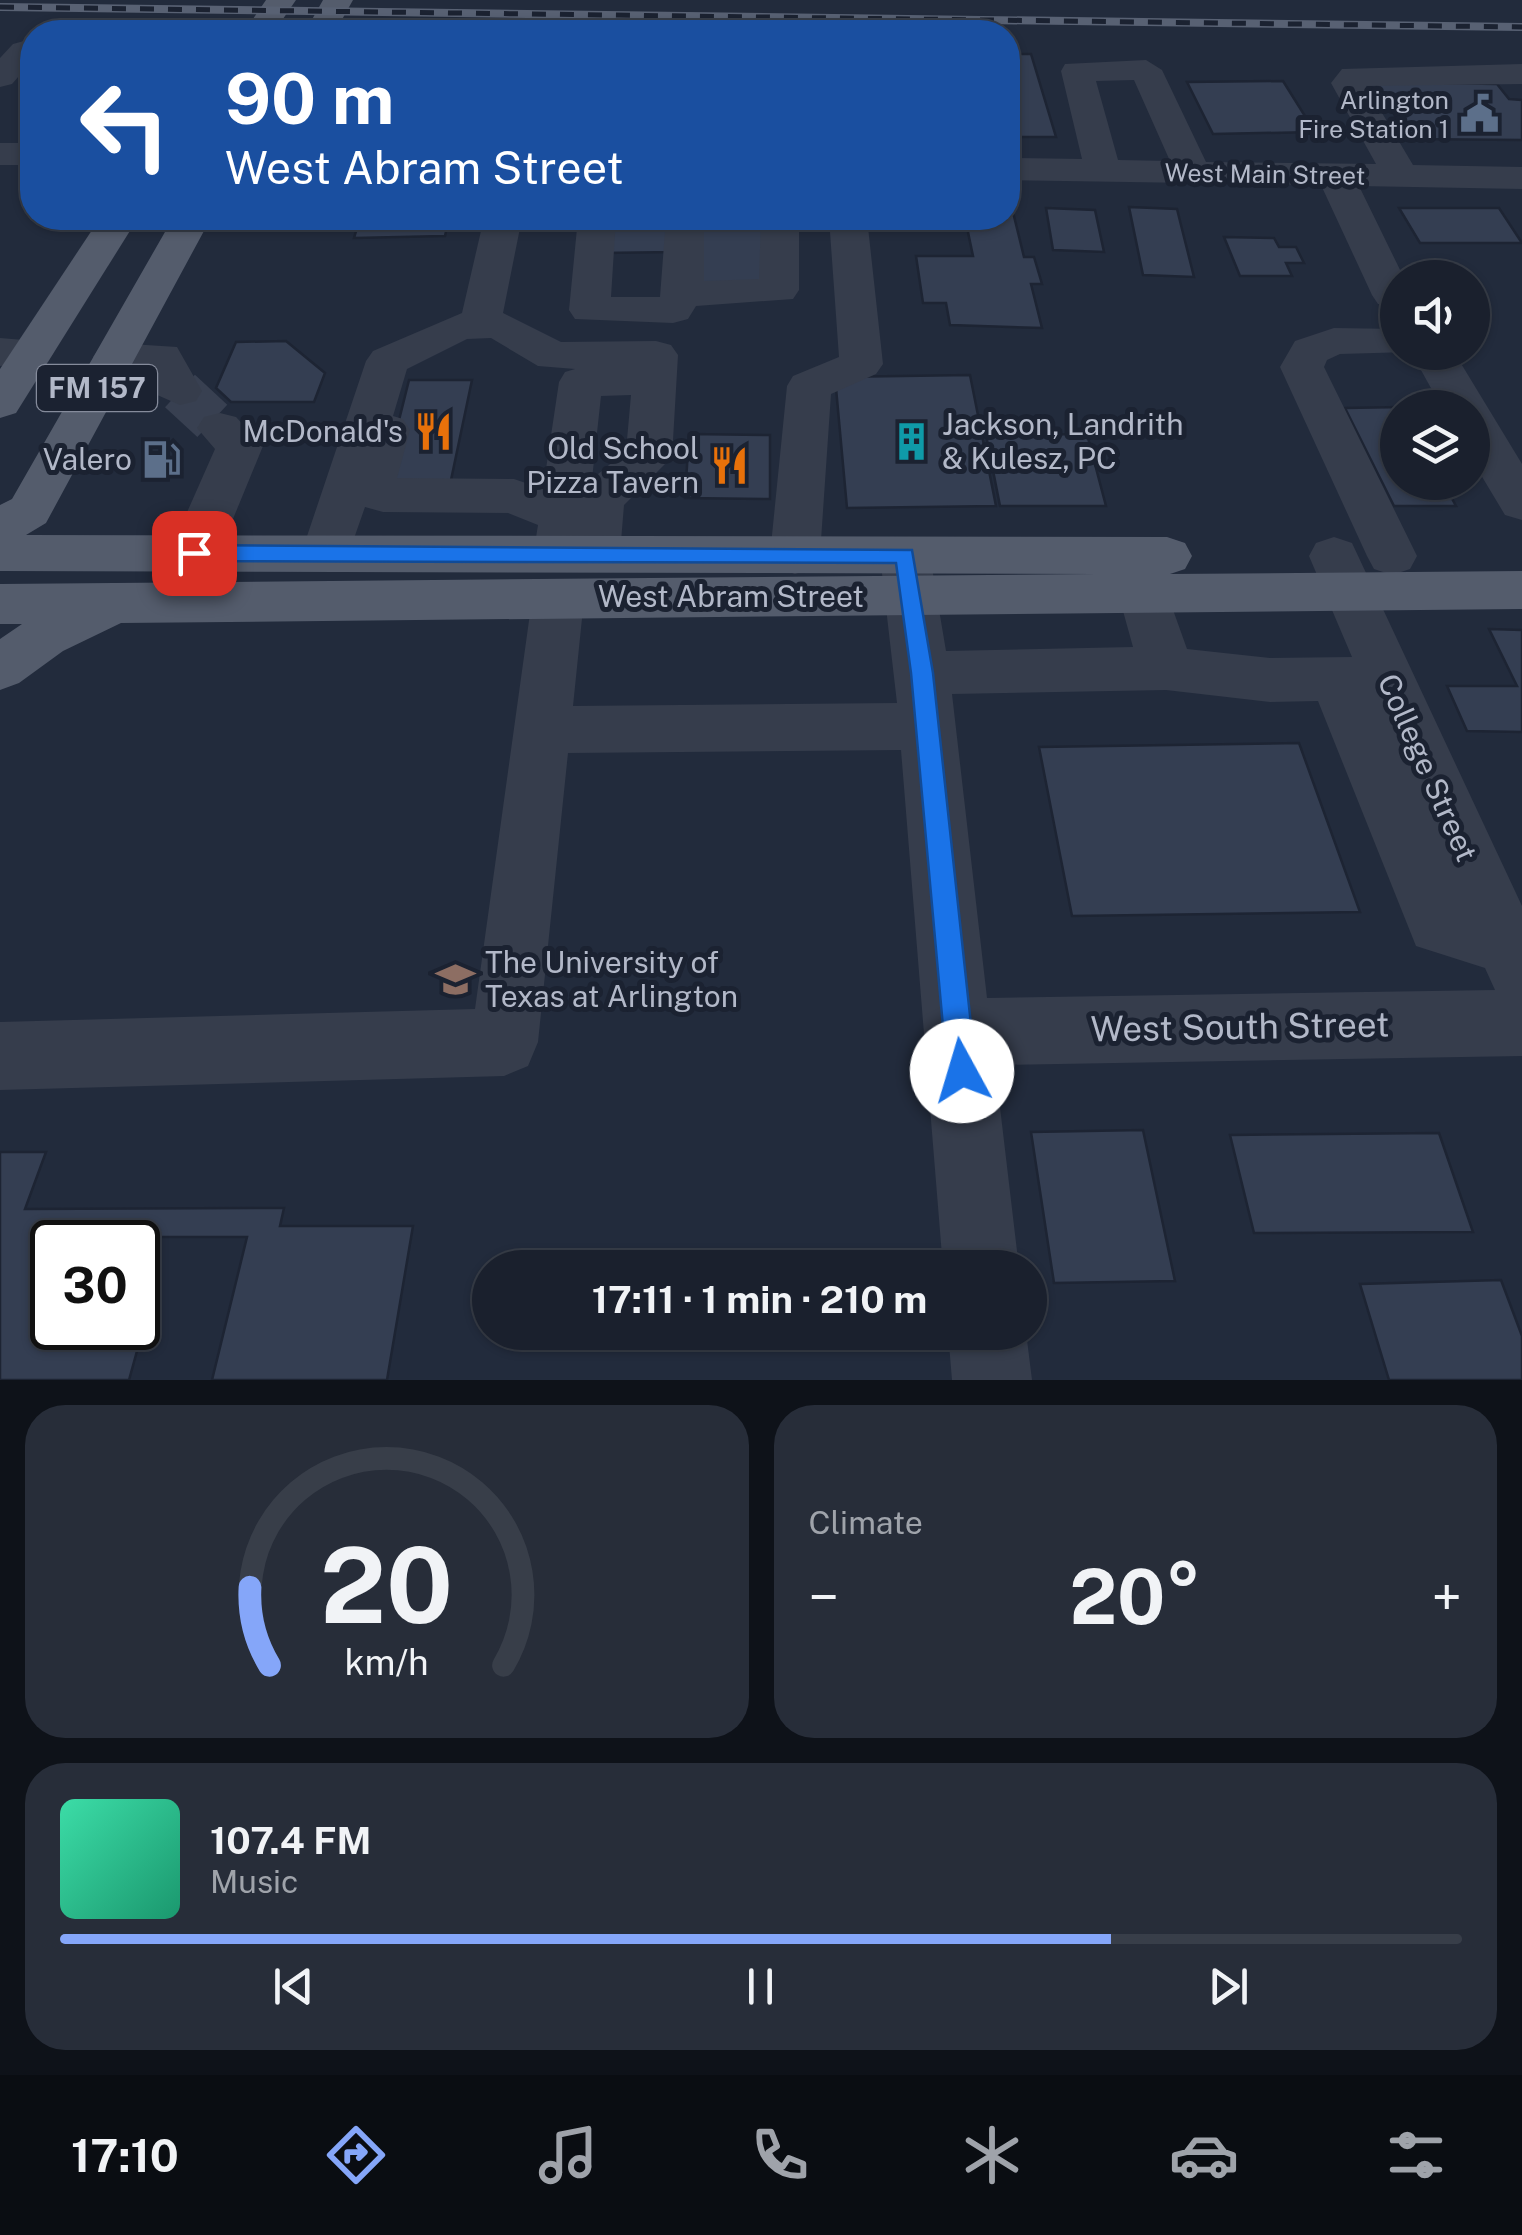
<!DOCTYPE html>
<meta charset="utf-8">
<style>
body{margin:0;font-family:"Public Sans",sans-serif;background:#272d39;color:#f1f3f6;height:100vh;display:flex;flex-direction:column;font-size:38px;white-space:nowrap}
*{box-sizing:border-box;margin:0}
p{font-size:32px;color:#9fa3aa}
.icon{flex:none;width:55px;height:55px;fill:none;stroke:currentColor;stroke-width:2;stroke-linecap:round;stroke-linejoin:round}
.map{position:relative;height:1380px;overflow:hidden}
.panel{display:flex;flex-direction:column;gap:25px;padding:25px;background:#0e1219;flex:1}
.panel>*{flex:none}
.top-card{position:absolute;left:20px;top:20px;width:1000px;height:210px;border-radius:40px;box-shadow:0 2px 8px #0004,0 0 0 2px #383e49;background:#1a4fa0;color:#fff;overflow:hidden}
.fabs{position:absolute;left:1380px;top:260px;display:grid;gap:20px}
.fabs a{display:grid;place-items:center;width:110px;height:110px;border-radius:50%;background:#1a202d;box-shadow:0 2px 8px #0004,0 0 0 2px #383e49;font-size:50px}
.speed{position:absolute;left:30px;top:1220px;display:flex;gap:20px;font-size:50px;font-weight:700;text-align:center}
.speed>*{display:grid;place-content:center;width:130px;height:130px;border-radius:50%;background:#1a202d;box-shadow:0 2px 8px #0004,0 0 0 2px #383e49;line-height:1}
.speed .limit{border:5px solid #111;border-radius:15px;background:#fff;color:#111}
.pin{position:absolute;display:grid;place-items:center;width:85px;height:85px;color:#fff;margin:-42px;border-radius:20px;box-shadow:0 5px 15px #0006}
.me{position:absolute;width:110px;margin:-55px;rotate:354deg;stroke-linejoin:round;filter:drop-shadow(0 0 8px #0008)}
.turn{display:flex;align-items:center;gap:35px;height:210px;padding:0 40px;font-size:45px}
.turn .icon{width:130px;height:130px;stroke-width:2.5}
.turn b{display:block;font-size:70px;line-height:85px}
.big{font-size:75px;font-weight:700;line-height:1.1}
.panel .tile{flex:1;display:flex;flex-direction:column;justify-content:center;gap:15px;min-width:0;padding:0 35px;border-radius:40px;background:#272d39}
.panel .dial{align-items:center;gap:0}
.dial svg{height:260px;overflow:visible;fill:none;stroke:#383e49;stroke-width:7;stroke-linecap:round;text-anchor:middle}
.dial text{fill:#f1f3f6;stroke:none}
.song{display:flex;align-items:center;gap:30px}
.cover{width:120px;height:120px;border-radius:15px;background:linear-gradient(135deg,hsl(160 70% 55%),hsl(160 70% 35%))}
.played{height:10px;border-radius:5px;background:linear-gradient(90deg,#85a6f9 75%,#383e49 75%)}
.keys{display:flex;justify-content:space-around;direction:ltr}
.heat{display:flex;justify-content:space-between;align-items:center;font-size:55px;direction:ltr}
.panel .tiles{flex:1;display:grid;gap:25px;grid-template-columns:1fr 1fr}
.tile:last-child{grid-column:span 2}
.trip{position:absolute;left:472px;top:1250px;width:575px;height:100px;border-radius:50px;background:#1a202d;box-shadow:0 2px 8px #0004,0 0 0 2px #383e49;font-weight:700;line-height:100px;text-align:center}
.dock{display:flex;height:160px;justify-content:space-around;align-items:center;background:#0a0d12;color:#9fa3aa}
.dock .icon{width:70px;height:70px}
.dock .selected{color:#85a6f9}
.dock b{font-size:45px;color:#f1f3f6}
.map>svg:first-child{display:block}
.building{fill:#343e52;stroke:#1d2433;stroke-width:2.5}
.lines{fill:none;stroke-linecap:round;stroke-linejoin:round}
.minor-tunnel{stroke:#384051;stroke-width:44;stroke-dasharray:44 21;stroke-linecap:butt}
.minor{fill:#363d4c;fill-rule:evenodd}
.major{fill:#545c6c;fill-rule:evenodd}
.rail-casing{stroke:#586173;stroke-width:8}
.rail{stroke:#1b2231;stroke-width:5;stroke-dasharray:14;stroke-linecap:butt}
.route{fill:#1a73e8;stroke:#114b97;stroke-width:2.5}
.labels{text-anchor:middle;stroke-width:10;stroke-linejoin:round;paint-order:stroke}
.far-poi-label{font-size:25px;fill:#b2b8c8;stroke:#1b2231;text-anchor:end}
.far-street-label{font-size:25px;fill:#b2b8c8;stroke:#1b2231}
.shield{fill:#1b2231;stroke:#858b9b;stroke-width:2.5}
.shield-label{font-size:28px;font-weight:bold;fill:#b2b8c8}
.poi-label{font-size:30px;fill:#b2b8c8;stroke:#1b2231;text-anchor:end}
.street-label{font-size:30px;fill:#b2b8c8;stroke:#1b2231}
.near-street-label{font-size:35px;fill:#b2b8c8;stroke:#1b2231}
</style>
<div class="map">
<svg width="1522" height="1380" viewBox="0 0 1522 1380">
<rect width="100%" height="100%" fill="#222b3c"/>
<!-- building -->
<g class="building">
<path d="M1008,54H1031L1056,137H1008Z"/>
<path d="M1283,81L1315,132L1213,134L1187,82Z"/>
<path d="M1375,82L1497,84L1509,99L1522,100V140L1409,139Z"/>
<path d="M1129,207L1177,209L1194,277L1143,275Z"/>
<path d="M1008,208H1012L1024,257H1034L1042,284H1031L1042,328L950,325L946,303H923L916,256H973L965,218H1008Z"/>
<path d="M1046,208L1095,210L1104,252L1053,250Z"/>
<path d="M1399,208H1499L1522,243H1420Z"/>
<path d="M360,218H449L445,236L354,238Z"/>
<path d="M605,218H678L676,252L601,253Z"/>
<path d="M692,218H770L772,283H689Z"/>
<path d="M1224,237L1274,238L1279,247H1296L1304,263H1286L1292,276H1240Z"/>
<path d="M286,341L325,373L314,402H231L216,388L236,342Z"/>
<path d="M970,375L996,506L847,508L835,377Z"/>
<path d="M409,380H472L451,480L376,481L392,448Z"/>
<path d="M1403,407L1398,408V482H1443L1456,506H1394L1345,408Z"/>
<path d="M689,434L770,435V499L685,498Z"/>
<path d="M1087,434L1106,506H1000L986,435Z"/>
<path d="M1489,629L1522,630V732L1467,731L1447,686H1517Z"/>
<path d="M1299,743L1360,912L1072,916L1039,747Z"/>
<path d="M1143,1130L1175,1281L1054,1283L1031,1132Z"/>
<path d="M1439,1133L1473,1232L1254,1233L1230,1135Z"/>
<path d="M0,1152H46L25,1209L284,1208L280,1226H413L387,1380H212L247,1237H122L120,1242H52V1328H138V1269L160,1268L129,1380H0Z"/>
<path d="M1501,1280L1522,1336V1380H1389L1360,1284Z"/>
</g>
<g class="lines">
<!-- minor-tunnel -->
<path class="minor-tunnel" d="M180,391L220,428"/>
<!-- minor -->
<g class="minor">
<path d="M24,41L32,43V61L12,84L0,87V58L13,44Z"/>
<path d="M1146,60L1162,70L1206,162L1376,164L1331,83L1342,69L1522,64V84L1366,86L1413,165L1522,167V189L1359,186L1404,278H1398V306L1378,304L1372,295L1321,185L1008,180V158L1082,159L1061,71L1065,64ZM1134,80L1170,161L1118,160L1096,81Z"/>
<rect x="0" y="143" width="32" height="22"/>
<path d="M484,218H522L503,313L561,342L656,341L671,345L678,355L672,457L624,505L620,554L613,567L595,572L575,563L559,568L541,563L534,550L538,525L508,513L383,512L365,507L344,567L326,572L308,567L301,554L366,361L373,351L462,313ZM491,338L538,366L575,369L565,372L559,382L543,489L514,479L397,478L410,430L403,419L393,416L407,369L467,339ZM631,395L626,451L592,479L601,396Z"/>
<path d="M578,218H616L611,297H660L666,218H704V281L759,279L761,218H799V290L793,299L696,306L688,319L673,323L575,319L569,310Z"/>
<path d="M829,218H867L883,364L876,374L831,394L820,555L813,568L795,574L777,568L770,555L787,386L793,376L839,357Z"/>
<path d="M1334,328L1398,329V352H1409L1340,354L1327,360L1324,367L1417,556L1410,569L1392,575L1374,569L1367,556L1280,367L1295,341Z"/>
<path d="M0,338L48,342L54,352L48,362L0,366Z"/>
<path d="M115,343L177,347L202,391L196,401L180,405L155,394L148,371L100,367L93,357L100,347Z"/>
<path d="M1411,352H1454L1522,464V520L1505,515L1472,460V408H1442Z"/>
<path d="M220,413L236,417L263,446L219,553L212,566L194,571L176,566L169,553L215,449L197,428L204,417Z"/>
<path d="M905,537L923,543L930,556L946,651L1133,647L1118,593L1126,579L1144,573L1162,579L1187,649L1270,658L1352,657L1309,556L1316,543L1334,537L1352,543L1522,906V1056L995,1065L1019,1268H943L901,750L568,753L538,1042L528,1066L504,1076L0,1090V1022L475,1009L532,599L540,585L558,579L576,585L584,599L573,706L897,703L880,556L887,543ZM1166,690L1270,702L1318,701L1416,946L1485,968L1495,990L987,998L952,694Z"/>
<path d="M948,1332H1026L1032,1380H952Z"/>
</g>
<!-- major -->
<g class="major">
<path d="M266,0H296L274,32H244Z"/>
<path d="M323,0H353L335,32H305Z"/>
<path d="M100,218H138L16,413L0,418V369Z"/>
<path d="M173,218H211L46,523L26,535L1167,537L1185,543L1192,556L1185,569L1170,574L1522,571V609L121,623L63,651L19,683L0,690V639L22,624H0V584L1097,574L0,571V505L12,499Z"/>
</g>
<defs>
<path id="rail" d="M0,7L1522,27"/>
</defs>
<!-- rail casing -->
<use href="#rail" class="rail-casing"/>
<!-- rail -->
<use href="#rail" class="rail"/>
</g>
<!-- route -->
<path class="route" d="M194,545L912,550L933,673L976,1071L972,1081L962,1085L951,1081L947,1071L911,673L896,563L194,561L184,553Z"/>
<!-- icons -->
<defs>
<symbol id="civic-bare" viewBox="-9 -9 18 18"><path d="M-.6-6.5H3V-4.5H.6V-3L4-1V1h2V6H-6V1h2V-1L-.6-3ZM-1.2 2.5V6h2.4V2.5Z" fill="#5c6f8a" stroke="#1b2231" stroke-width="2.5" paint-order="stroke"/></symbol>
<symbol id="restaurant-bare" viewBox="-9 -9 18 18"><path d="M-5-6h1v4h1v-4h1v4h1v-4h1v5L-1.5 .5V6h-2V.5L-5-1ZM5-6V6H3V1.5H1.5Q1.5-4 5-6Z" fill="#e8710a" stroke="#1b2231" stroke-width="2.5" paint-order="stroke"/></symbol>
<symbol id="building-bare" viewBox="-9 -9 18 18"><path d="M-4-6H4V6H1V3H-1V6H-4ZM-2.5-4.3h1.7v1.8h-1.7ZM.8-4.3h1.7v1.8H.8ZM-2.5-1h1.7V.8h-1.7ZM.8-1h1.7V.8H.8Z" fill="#0f9aa8" stroke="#1b2231" stroke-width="2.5" paint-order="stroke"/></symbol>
<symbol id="fuel-bare" viewBox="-9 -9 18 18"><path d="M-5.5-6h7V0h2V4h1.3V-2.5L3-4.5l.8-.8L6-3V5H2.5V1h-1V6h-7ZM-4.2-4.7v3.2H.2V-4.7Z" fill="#5c6f8a" stroke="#1b2231" stroke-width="2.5" paint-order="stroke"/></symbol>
<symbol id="university-bare" viewBox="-9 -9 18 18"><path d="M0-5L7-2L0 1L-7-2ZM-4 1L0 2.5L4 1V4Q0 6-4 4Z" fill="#8d6e63" stroke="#1b2231" stroke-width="2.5" paint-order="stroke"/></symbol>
</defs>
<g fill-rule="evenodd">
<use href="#civic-bare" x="1452" y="86" width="55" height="55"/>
<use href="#restaurant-bare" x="406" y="404" width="55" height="55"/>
<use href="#building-bare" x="884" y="414" width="55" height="55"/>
<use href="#fuel-bare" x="134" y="432" width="55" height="55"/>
<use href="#restaurant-bare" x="702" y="438" width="55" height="55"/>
<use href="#university-bare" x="428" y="952" width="55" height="55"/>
</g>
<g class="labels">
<!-- far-poi labels -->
<g class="far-poi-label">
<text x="1449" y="109">Arlington<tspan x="1449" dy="29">Fire Station 1</tspan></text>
</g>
<!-- far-street labels -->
<g class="far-street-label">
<text transform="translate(1265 174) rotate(1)" y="9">West Main Street</text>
</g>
<!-- shield labels -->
<rect class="shield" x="37" y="365" width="120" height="46" rx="8"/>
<g class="shield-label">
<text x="97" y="398">FM 157</text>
</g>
<!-- poi labels -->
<g class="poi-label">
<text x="942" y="435" text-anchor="start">Jackson, Landrith<tspan x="942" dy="34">&amp; Kulesz, PC</tspan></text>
<text x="403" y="442">McDonald's</text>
<text x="699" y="459">Old School<tspan x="699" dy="34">Pizza Tavern</tspan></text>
<text x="132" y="470">Valero</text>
<text x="485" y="973" text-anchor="start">The University of<tspan x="485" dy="34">Texas at Arlington</tspan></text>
</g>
<!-- street labels -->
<g class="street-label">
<text x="731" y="607">West Abram Street</text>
<text transform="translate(1427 768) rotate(66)" y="10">College Street</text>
</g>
<!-- near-street labels -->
<g class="near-street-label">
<text transform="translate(1240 1027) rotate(-1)" y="12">West South Street</text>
</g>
</g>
</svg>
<div class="fabs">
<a><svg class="icon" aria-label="sound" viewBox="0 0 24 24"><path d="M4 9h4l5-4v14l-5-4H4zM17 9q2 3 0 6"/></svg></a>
<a><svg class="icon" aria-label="layers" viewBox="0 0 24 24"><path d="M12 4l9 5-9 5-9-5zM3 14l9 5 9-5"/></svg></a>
</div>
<div class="speed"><div class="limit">30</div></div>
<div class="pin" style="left:194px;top:553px;background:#d93025"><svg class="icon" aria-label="arrive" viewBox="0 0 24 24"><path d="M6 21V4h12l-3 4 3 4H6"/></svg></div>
<svg class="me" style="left:962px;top:1071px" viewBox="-20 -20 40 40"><circle r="19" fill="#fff"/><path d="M0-13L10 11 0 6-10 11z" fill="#1a73e8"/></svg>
<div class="trip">17:11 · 1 min · 210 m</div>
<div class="top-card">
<div class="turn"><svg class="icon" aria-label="left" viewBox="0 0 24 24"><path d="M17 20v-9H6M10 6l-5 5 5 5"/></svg><div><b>90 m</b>West Abram Street</div></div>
</div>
</div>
<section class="panel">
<div class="tiles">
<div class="tile dial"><svg viewBox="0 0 100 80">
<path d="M14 69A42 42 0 1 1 86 69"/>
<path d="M14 69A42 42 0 0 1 8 45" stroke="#85a6f9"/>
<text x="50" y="56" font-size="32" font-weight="700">20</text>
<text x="50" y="72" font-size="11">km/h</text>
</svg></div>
<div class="tile"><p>Climate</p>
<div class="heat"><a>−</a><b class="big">20°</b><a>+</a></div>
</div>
<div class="tile">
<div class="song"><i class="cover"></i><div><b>107.4 FM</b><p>Music</p></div></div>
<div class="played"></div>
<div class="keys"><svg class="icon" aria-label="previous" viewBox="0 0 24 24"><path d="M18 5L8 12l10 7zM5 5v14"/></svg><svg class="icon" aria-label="pause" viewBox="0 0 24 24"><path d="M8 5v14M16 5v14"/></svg><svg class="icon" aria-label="next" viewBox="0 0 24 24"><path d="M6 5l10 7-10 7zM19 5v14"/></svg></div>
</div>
</div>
</section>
<nav class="dock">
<b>17:10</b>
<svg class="icon selected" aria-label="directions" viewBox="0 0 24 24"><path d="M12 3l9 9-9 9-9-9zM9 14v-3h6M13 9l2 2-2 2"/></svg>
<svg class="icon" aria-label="music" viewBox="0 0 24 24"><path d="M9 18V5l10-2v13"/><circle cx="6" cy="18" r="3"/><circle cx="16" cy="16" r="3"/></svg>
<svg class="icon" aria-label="phone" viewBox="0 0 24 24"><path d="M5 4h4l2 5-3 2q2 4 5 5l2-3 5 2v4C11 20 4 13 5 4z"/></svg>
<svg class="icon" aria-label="climate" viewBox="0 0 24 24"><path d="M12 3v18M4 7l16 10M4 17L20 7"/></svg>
<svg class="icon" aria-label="car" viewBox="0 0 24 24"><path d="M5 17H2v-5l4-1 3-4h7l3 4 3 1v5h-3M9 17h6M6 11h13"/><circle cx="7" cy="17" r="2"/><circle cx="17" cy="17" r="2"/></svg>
<svg class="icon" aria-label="filters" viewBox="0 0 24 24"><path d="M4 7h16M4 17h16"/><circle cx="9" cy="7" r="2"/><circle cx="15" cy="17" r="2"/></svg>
</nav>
